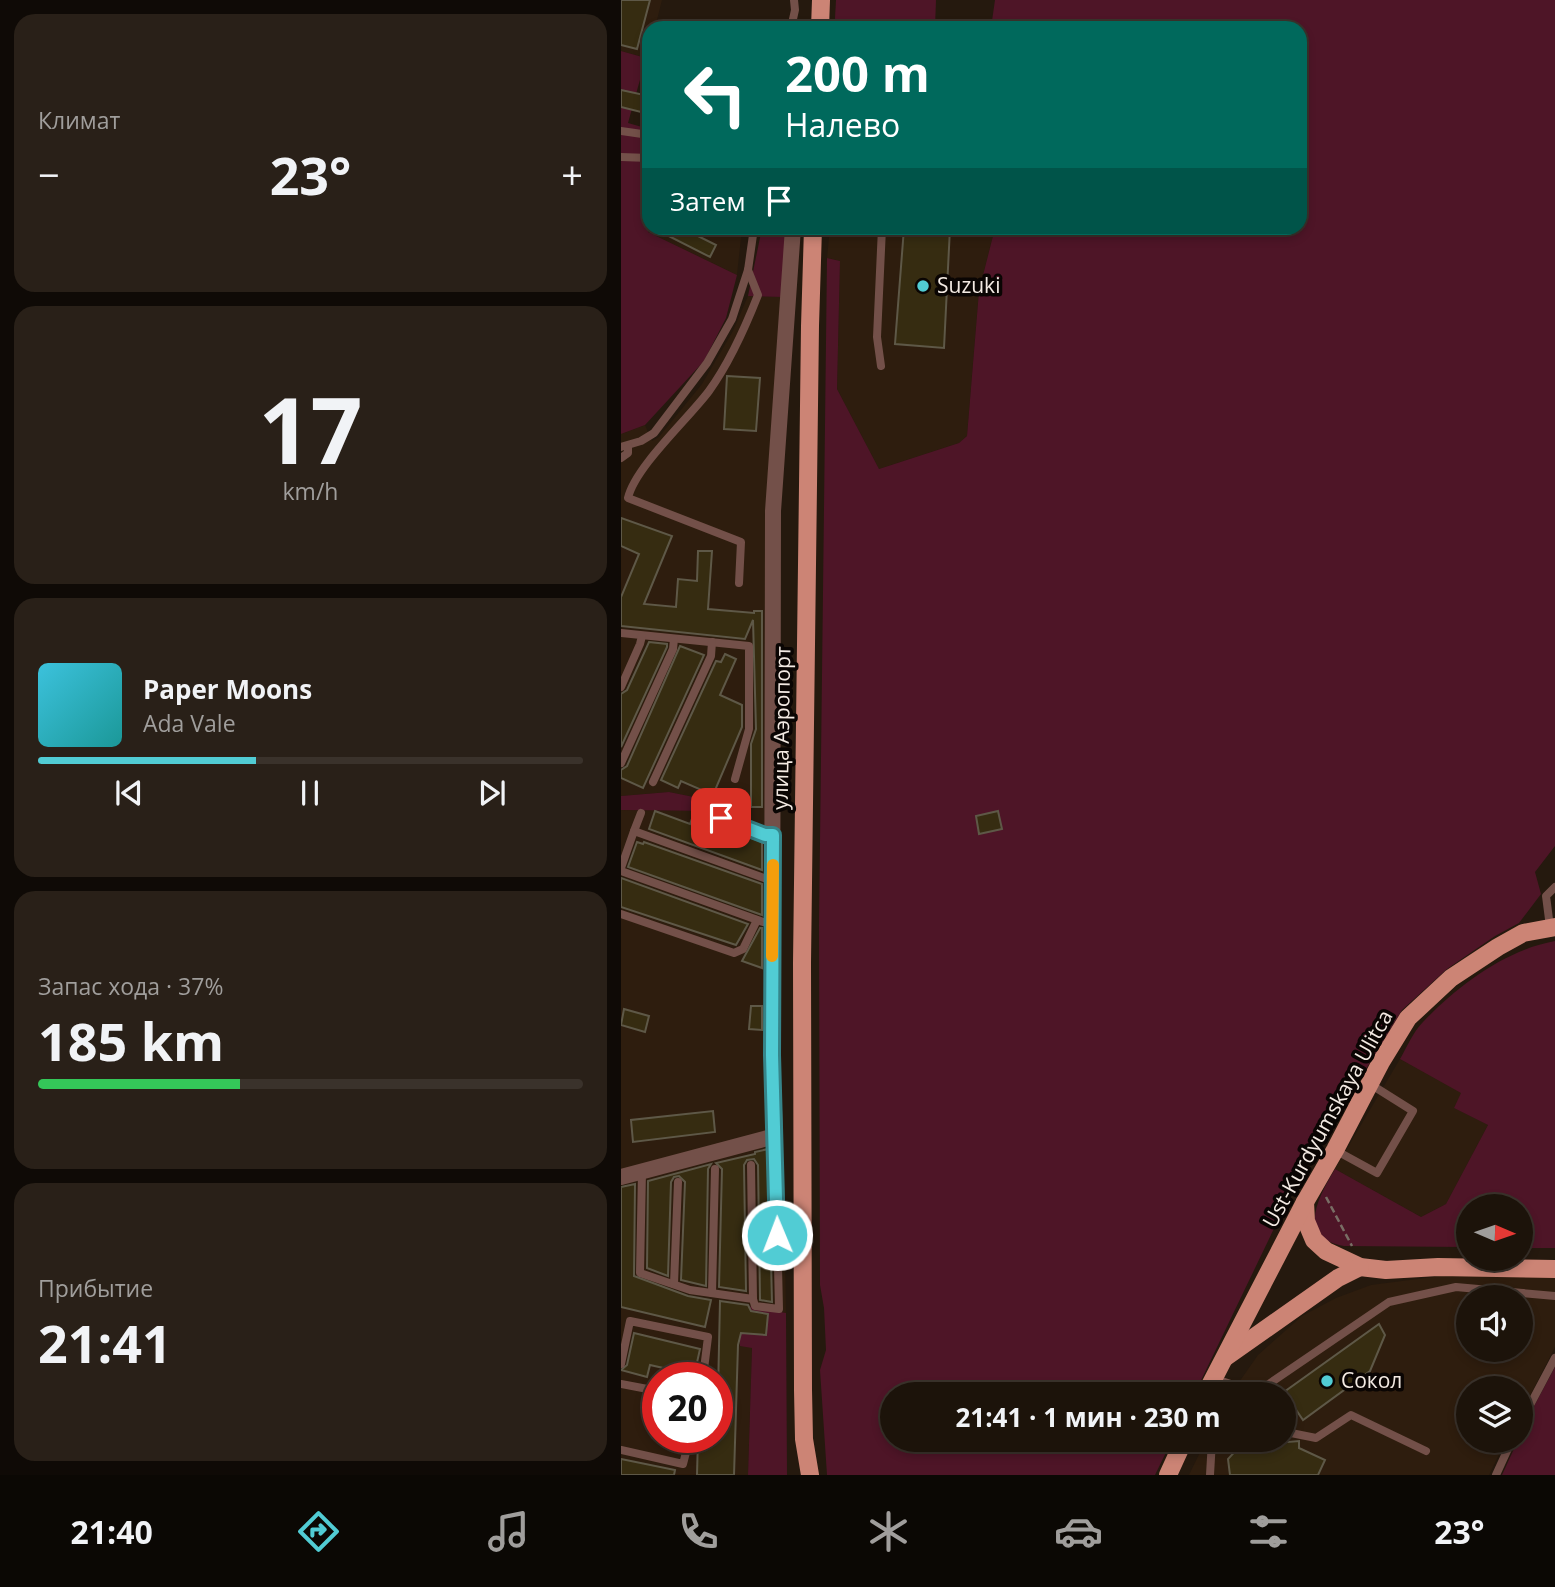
<!DOCTYPE html>
<html lang="ru">
<meta charset="utf-8">
<style>
body{margin:0;font-family:"Open Sans",sans-serif;background:#292018;color:#f1f3f6;height:100vh;display:flex;flex-direction:column;font-size:26px;white-space:nowrap}
*{box-sizing:border-box;margin:0}
p{font-size:23px;color:#a09e9c}
.icon{flex:none;width:38px;height:38px;fill:none;stroke:currentColor;stroke-width:2;stroke-linecap:round;stroke-linejoin:round}
.map{position:relative;flex:1;overflow:hidden}
.drawer{display:flex;flex-direction:column;gap:14px;padding:14px;background:#0f0a06;width:621px}
.drawer>*{flex:none}
.guide{position:absolute;left:21px;top:21px;width:665px;height:214px;border-radius:21px;box-shadow:0 4px 10px #0003,0 0 0 2px #3a322b;background:#00695c;color:#fff;overflow:hidden}
.needle{width:46px;rotate:92deg}
.tools{position:absolute;left:835px;top:1194px;display:grid;gap:14px}
.tools a{display:grid;place-items:center;width:77px;height:77px;border-radius:50%;background:#1c130a;box-shadow:0 4px 10px #0003,0 0 0 2px #3a322b;font-size:35px}
.speed{position:absolute;left:21px;top:1362px;display:flex;gap:14px;font-size:35px;font-weight:700;text-align:center}
.speed>*{display:grid;place-content:center;width:91px;height:91px;border-radius:50%;background:#1c130a;box-shadow:0 4px 10px #0003,0 0 0 2px #3a322b;line-height:1}
.speed .limit{border:10px solid #d22;background:#fff;color:#111}
.pin{position:absolute;display:grid;place-items:center;width:60px;height:60px;color:#fff;margin:-30px;border-radius:14px;box-shadow:0 4px 10px #0006}
.me{position:absolute;width:77px;margin:-38px;rotate:359deg;stroke-linejoin:round;filter:drop-shadow(0 0 5px #0008)}
.turn{display:flex;align-items:center;gap:24px;height:147px;padding:0 28px;font-size:32px}
.turn .icon{width:91px;height:91px;stroke-width:2.5}
.turn b{display:block;font-size:49px;line-height:60px}
.then{display:flex;align-items:center;height:66px;padding:0 28px;background:#0003;gap:14px;font-size:26px}
.big{font-size:52px;font-weight:700;line-height:1.1}
.drawer .card{flex:1;display:flex;flex-direction:column;justify-content:center;gap:10px;min-width:0;padding:0 24px;border-radius:21px;background:#292018}
.drawer .dial{align-items:center;gap:0}
.dial b{font-size:91px;line-height:1}
.song{display:flex;align-items:center;gap:21px}
.cover{width:84px;height:84px;border-radius:10px;background:linear-gradient(135deg,hsl(190 70% 55%),hsl(180 70% 35%))}
.played{height:7px;border-radius:4px;background:linear-gradient(90deg,#51ccd4 40%,#3a322b 40%)}
.keys{display:flex;justify-content:space-around;direction:ltr}
.heat{display:flex;justify-content:space-between;align-items:center;font-size:38px;direction:ltr}
.charge{height:10px;border-radius:5px;background:linear-gradient(90deg,#34c759 37%,#3a322b 0)}
.trip{position:absolute;left:259px;top:1382px;width:416px;height:70px;border-radius:35px;background:#1c130a;box-shadow:0 4px 10px #0003,0 0 0 2px #3a322b;font-weight:700;line-height:70px;text-align:center}
.tab-bar{display:flex;height:112px;justify-content:space-around;align-items:center;background:#0b0804;color:#a09e9c}
.tab-bar .icon{width:49px;height:49px}
.tab-bar .active{color:#51ccd4}
.tab-bar b{font-size:32px;color:#f1f3f6}
main{display:flex;flex:1;min-height:0}
.map>svg:first-child{display:block}
.built{fill:#2e1d0e;fill-rule:evenodd}
.green{fill:#4e1527}
.building{fill:#362c11;stroke:#5e5847;stroke-width:2}
.lines{fill:none;stroke-linecap:round;stroke-linejoin:round}
.path{stroke:#796e65;stroke-width:2.5;stroke-dasharray:7 3.5;stroke-linecap:butt}
.lane{stroke:#735049;stroke-width:8}
.street{stroke:#735049;stroke-width:16}
.primary{stroke:#cc8475;stroke-width:18}
.route-casing{stroke:#35858a;stroke-width:18}
.route{stroke:#51ccd4;stroke-width:12}
.slow{stroke:#f59e0b;stroke-width:12}
.poi-dot{fill:#51ccd4;stroke:#0a0503;stroke-width:2.5}
.labels{text-anchor:middle;stroke-width:7;stroke-linejoin:round;paint-order:stroke}
.poi-label{font-size:21px;fill:#f3eae3;stroke:#0a0503;text-anchor:start}
.street-label{font-size:21px;fill:#f3eae3;stroke:#0a0503}
</style>
<main>
<section class="drawer">
<div class="card"><p>Климат</p>
<div class="heat"><a>−</a><b class="big">23°</b><a>+</a></div>
</div>
<div class="card dial"><b>17</b><p>km/h</p></div>
<div class="card">
<div class="song"><i class="cover"></i><div><b>Paper Moons</b><p>Ada Vale</p></div></div>
<div class="played"></div>
<div class="keys"><svg class="icon" aria-label="previous" viewBox="0 0 24 24"><path d="M18 5L8 12l10 7zM5 5v14"/></svg><svg class="icon" aria-label="pause" viewBox="0 0 24 24"><path d="M8 5v14M16 5v14"/></svg><svg class="icon" aria-label="next" viewBox="0 0 24 24"><path d="M6 5l10 7-10 7zM19 5v14"/></svg></div>
</div>
<div class="card"><p>Запас хода · 37%</p><b class="big">185 km</b><div class="charge"></div></div>
<div class="card"><p>Прибытие</p><b class="big">21:41</b></div>
</section>
<div class="map">
<svg width="934" height="1475" viewBox="0 0 934 1475">
<rect width="100%" height="100%" fill="#25190e"/>
<!-- built -->
<g class="built">
<path d="M0,0H41L34,28H28V48L25,58L0,51Z"/>
<path d="M30,228H121L116,275L27,232Z"/>
<path d="M209,228H374L358,291L346,436L338,443L258,469L216,389L219,261L206,258Z"/>
<path d="M127,296L162,297L145,969L162,1131L165,1313L127,1307L131,1348L127,1475H0V810L87,811L88,800L48,792L0,796V434L24,425L31,441L38,437L81,384L112,331ZM37,1377H96V1437H37Z"/>
<path d="M779,1059L841,1093L833,1108L867,1125L825,1204L800,1217L714,1169Z"/>
<path d="M820,1276L934,1277V1347L900,1413V1388H847V1440H885L868,1475H568L585,1440H663V1395H609L637,1355L681,1316L715,1298L750,1285ZM847,1297H900V1349H847Z"/>
</g>
<!-- green -->
<g class="green">
<path d="M215,0H315L314,28H216L214,18Z"/>
<path d="M374,0H934V846L914,872L920,894L898,923L874,936L826,969L781,1010L672,1189L573,1395H271V1440H551L534,1475H206L199,1370L205,1350L203,1308L199,1285L198,925L206,258L219,261L216,389L258,469L338,443L346,436L358,291L374,228H679V28H370Z"/>
<path d="M0,51L25,58L7,123L28,129V228H30L27,232L116,275L105,318L83,361L24,425L0,434Z"/>
<path d="M141,228H167L162,297L127,296Z"/>
<path d="M48,792L88,800V811L0,810V796Z"/>
<path d="M934,941V1248H900V1206H847V1247L723,1246C674,1238 698,1196 714,1169L800,1217L825,1204L867,1125L833,1108L840,1093L779,1059C786,1047 792,1032 802,1022C836,986 884,950 934,941Z"/>
<path d="M127,1306L165,1313L166,1475H127L131,1348L119,1346V1335Z"/>
<path d="M934,1367V1475H881L897,1440H900L911,1410Z"/>
</g>
<!-- building -->
<g class="building">
<path d="M0,0H29L16,49L0,45Z"/>
<path d="M0,90L28,96V114L0,107Z"/>
<path d="M32,228H61L95,245L89,257Z"/>
<path d="M283,228H329L323,348L274,344Z"/>
<path d="M106,376L139,378L135,431L103,429Z"/>
<path d="M0,518L51,536L23,604L55,607L57,579L76,581L77,551H91L87,609L133,613V611H141V807H130V744L135,729L132,620L124,639L0,626V597L18,554L0,546Z"/>
<path d="M28,642L46,644V647L0,747V694L6,690Z"/>
<path d="M59,646L83,655L22,788L0,778V770L6,766Z"/>
<path d="M104,654L115,659L99,695L121,705V727L92,795L60,781L57,788L40,780L95,661L100,662Z"/>
<path d="M34,811L69,824L72,816L141,842V870L28,829Z"/>
<path d="M377,811L381,829L358,834L355,816Z"/>
<path d="M16,842L22,844L23,842L141,884V915L7,867Z"/>
<path d="M0,878L127,924L115,945L0,907Z"/>
<path d="M139,928H141V968L121,961Z"/>
<path d="M130,1006H141V1030L128,1029Z"/>
<path d="M3,1009L28,1016L24,1032L0,1025Z"/>
<path d="M92,1111L94,1132L12,1142L10,1120Z"/>
<path d="M147,1149L148,1180L151,1302L139,1300V1298L137,1165L133,1159L126,1160L123,1165L125,1291L98,1287L101,1169L95,1163L134,1154V1152Z"/>
<path d="M90,1164L87,1169L85,1286L60,1280L64,1182L58,1176L53,1177L50,1182L47,1276L26,1268L27,1181Z"/>
<path d="M14,1184L13,1276L67,1296L90,1300L84,1327L0,1307V1187Z"/>
<path d="M99,1301L127,1305L130,1311L147,1314L145,1335L120,1333L117,1345L113,1475H76L77,1437H96Z"/>
<path d="M758,1324L764,1335L749,1371L682,1420L663,1392Z"/>
<path d="M13,1333L79,1349L75,1367L62,1364L60,1372L29,1365L26,1377L0,1370L6,1365Z"/>
<path d="M678,1441V1448L704,1460L697,1475H609L607,1459L619,1446Z"/>
<path d="M0,1459L54,1470L53,1475H0Z"/>
</g>
<g class="lines">
<!-- path -->
<path class="path" d="M705,1197L731,1246"/>
<!-- lane -->
<g class="lane">
<path d="M170,28L174,10L173,0"/>
<path d="M0,131L28,135"/>
<path d="M0,157L28,158"/>
<path d="M260,366L256,337L261,228"/>
<path d="M0,447L20,441L33,433L86,363L111,319L127,270L133,228"/>
<path d="M0,458L7,453V446"/>
<path d="M118,583L120,542L7,498C14,467 68,418 88,391C109,362 124,328 137,295L127,270"/>
<path d="M0,633L128,646V729L114,779"/>
<path d="M0,687L19,644L21,636"/>
<path d="M0,763L52,649L53,639"/>
<path d="M32,782L90,656L91,642"/>
<path d="M100,818L144,835H152"/>
<path d="M13,831L20,813"/>
<path d="M0,868L13,831L143,878L152,877"/>
<path d="M0,871L142,922H151"/>
<path d="M0,914L113,953L122,949L136,920"/>
<path d="M929,927L925,896L934,887"/>
<path d="M714,1150L756,1173L792,1111L749,1084"/>
<path d="M130,1165L132,1299"/>
<path d="M21,1172L19,1273L69,1290L132,1299L134,1306L158,1309L154,1136"/>
<path d="M53,1284L57,1182"/>
<path d="M91,1293L94,1169"/>
<path d="M0,1364L9,1321L87,1337L82,1377"/>
<path d="M592,1378L639,1394"/>
<path d="M0,1384L37,1391"/>
<path d="M636,1392L768,1302L835,1287L934,1296"/>
<path d="M900,1422L934,1358"/>
<path d="M663,1424L670,1433L695,1438L730,1415L805,1451"/>
<path d="M0,1450L62,1464L69,1437"/>
<path d="M589,1475L591,1440"/>
<path d="M875,1475L891,1440"/>
</g>
<!-- street -->
<path class="street" d="M0,1177L154,1136L151,1055L152,511L172,228"/>
<!-- primary -->
<g class="primary">
<path d="M199,28L200,0"/>
<path d="M684,1202L685,1221L693,1240L705,1251L739,1267L765,1270L817,1267L934,1269"/>
<path d="M605,1357L717,1278L739,1267"/>
<path d="M584,1395L684,1202L714,1150L760,1062L787,1018L830,978L877,947L902,933L934,927"/>
<path d="M189,1475L183,1439L182,1390L181,963L189,326L192,228"/>
<path d="M547,1475L563,1440"/>
</g>
</g>
<g class="lines">
<defs>
<path id="route" d="M100,818L144,835H152L151,1055L156,1235"/>
</defs>
<!-- route casing -->
<use href="#route" class="route-casing"/>
<!-- route -->
<use href="#route" class="route"/>
<!-- slow -->
<path class="slow" d="M151,956L152,865"/>
</g>
<!-- markers -->
<g class="poi-dot">
<circle cx="302" cy="286" r="7"/>
<circle cx="706" cy="1381" r="7"/>
</g>
<g class="labels">
<!-- poi labels -->
<g class="poi-label">
<text x="316" y="293">Suzuki</text>
<text x="720" y="1388">Сокол</text>
</g>
<!-- street labels -->
<g class="street-label">
<text transform="translate(161 728) rotate(-89)" y="7">улица Аэропорт</text>
<text transform="translate(707 1119) rotate(-61)" y="7">Ust-Kurdyumskaya Ulitca</text>
</g>
</g>
</svg>
<div class="tools">
<a><svg class="needle" viewBox="-14 -14 28 28"><path d="M0-13l5 13h-10z" fill="#e53935"/><path d="M0 13l5-13h-10z" fill="#a09e9c"/></svg></a>
<a><svg class="icon" aria-label="sound" viewBox="0 0 24 24"><path d="M4 9h4l5-4v14l-5-4H4zM17 9q2 3 0 6"/></svg></a>
<a><svg class="icon" aria-label="layers" viewBox="0 0 24 24"><path d="M12 4l9 5-9 5-9-5zM3 14l9 5 9-5"/></svg></a>
</div>
<div class="speed"><div class="limit">20</div></div>
<div class="pin" style="left:100px;top:818px;background:#d93025"><svg class="icon" aria-label="arrive" viewBox="0 0 24 24"><path d="M6 21V4h12l-3 4 3 4H6"/></svg></div>
<svg class="me" style="left:156px;top:1235px" viewBox="-20 -20 40 40"><circle r="17" fill="#51ccd4" stroke="#fff" stroke-width="3"/><path d="M0-11L8 9 0 5-8 9z" fill="#fff"/></svg>
<div class="trip">21:41 · 1 мин · 230 m</div>
<div class="guide">
<div class="turn"><svg class="icon" aria-label="left" viewBox="0 0 24 24"><path d="M17 20v-9H6M10 6l-5 5 5 5"/></svg><div><b>200 m</b>Налево</div></div>
<div class="then">Затем<svg class="icon" aria-label="arrive" viewBox="0 0 24 24"><path d="M6 21V4h12l-3 4 3 4H6"/></svg></div>
</div>
</div>
</main>
<nav class="tab-bar">
<b>21:40</b>
<svg class="icon active" aria-label="directions" viewBox="0 0 24 24"><path d="M12 3l9 9-9 9-9-9zM9 14v-3h6M13 9l2 2-2 2"/></svg>
<svg class="icon" aria-label="music" viewBox="0 0 24 24"><path d="M9 18V5l10-2v13"/><circle cx="6" cy="18" r="3"/><circle cx="16" cy="16" r="3"/></svg>
<svg class="icon" aria-label="phone" viewBox="0 0 24 24"><path d="M5 4h4l2 5-3 2q2 4 5 5l2-3 5 2v4C11 20 4 13 5 4z"/></svg>
<svg class="icon" aria-label="climate" viewBox="0 0 24 24"><path d="M12 3v18M4 7l16 10M4 17L20 7"/></svg>
<svg class="icon" aria-label="car" viewBox="0 0 24 24"><path d="M5 17H2v-5l4-1 3-4h7l3 4 3 1v5h-3M9 17h6M6 11h13"/><circle cx="7" cy="17" r="2"/><circle cx="17" cy="17" r="2"/></svg>
<svg class="icon" aria-label="filters" viewBox="0 0 24 24"><path d="M4 7h16M4 17h16"/><circle cx="9" cy="7" r="2"/><circle cx="15" cy="17" r="2"/></svg>
<b>23°</b>
</nav>
